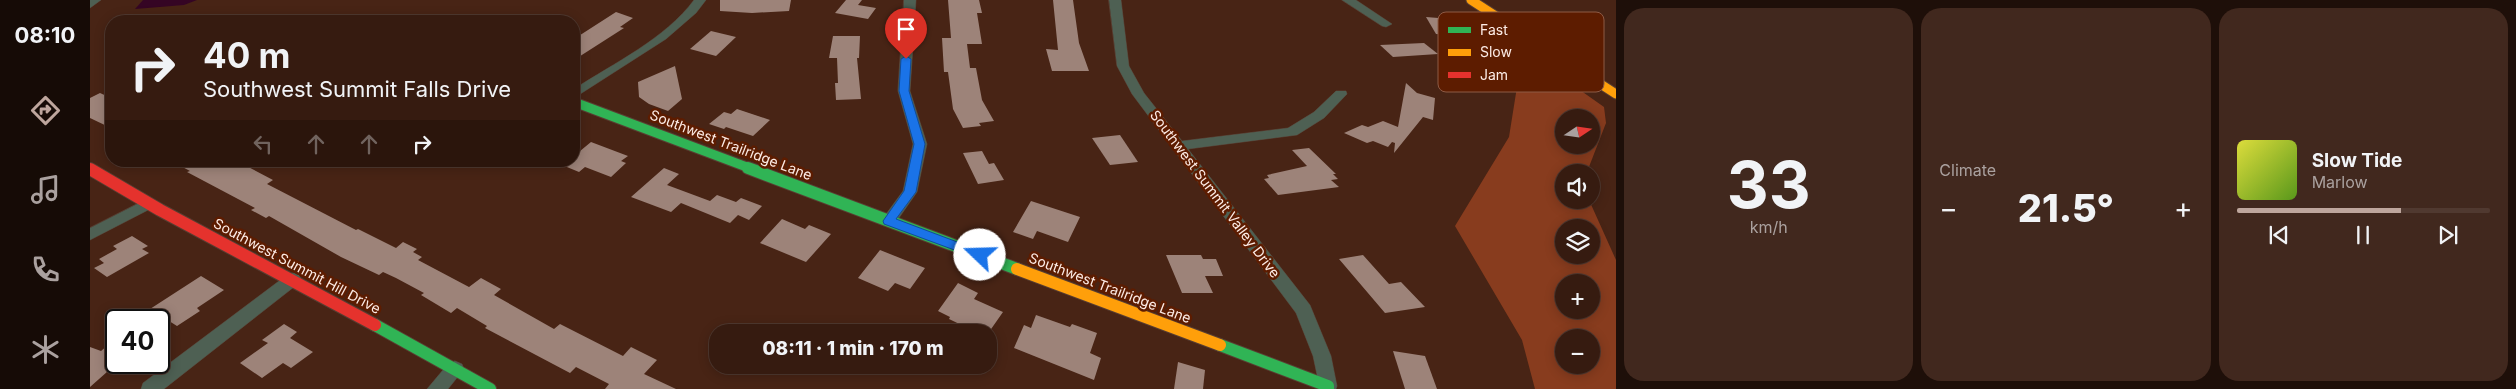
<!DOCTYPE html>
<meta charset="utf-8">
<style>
body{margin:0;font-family:Inter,sans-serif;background:#41281e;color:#f1f3f6;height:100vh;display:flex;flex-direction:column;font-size:19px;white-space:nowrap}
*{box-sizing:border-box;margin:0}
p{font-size:16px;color:#aaa19f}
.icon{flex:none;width:28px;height:28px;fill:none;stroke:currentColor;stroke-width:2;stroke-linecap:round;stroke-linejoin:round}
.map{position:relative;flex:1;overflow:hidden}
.panel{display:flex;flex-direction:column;gap:8px;padding:8px;background:#1e0f09;width:900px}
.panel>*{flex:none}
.guide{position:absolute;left:15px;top:15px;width:475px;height:152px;border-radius:20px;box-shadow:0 2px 12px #0003,0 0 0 1px #503930;background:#361b10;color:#f1f3f6;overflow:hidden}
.needle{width:32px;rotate:77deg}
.fabs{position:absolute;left:1465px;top:109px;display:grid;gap:10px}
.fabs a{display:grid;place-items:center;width:45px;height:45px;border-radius:50%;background:#361b10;box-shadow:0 2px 12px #0003,0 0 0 1px #503930;font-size:25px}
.speed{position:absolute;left:15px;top:309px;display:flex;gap:10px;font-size:25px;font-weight:700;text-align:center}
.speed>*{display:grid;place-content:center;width:65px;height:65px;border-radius:50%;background:#361b10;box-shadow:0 2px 12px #0003,0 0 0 1px #503930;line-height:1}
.speed .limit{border:2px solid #111;border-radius:8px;background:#fff;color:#111}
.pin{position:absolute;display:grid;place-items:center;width:42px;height:42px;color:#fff;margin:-51px -21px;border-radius:50% 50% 50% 0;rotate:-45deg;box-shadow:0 0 5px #0007}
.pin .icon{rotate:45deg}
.me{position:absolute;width:55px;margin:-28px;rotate:291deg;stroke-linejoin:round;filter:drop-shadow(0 0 4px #0008)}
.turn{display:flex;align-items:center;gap:18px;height:105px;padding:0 15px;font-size:22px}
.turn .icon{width:65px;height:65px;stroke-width:2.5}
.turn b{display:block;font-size:35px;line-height:42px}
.lanes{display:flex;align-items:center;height:48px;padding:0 15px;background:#0003;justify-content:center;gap:25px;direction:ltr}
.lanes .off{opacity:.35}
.big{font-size:38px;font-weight:800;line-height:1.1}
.panel .card{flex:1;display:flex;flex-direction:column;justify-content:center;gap:8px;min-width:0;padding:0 18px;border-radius:20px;background:#41281e}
.panel .dial{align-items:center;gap:0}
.dial b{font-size:65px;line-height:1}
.song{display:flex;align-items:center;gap:15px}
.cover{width:60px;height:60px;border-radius:8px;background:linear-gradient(135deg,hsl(60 70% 55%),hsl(90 70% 35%))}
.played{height:5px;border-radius:2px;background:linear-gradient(90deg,#bea69d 65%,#503930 65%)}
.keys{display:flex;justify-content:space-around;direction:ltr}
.heat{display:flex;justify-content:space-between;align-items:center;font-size:28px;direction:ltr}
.panel .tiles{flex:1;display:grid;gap:8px;grid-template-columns:repeat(3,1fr)}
.trip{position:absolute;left:619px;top:324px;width:288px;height:50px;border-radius:20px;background:#361b10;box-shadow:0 2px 12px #0003,0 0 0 1px #503930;font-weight:800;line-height:50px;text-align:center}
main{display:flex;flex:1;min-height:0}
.dock{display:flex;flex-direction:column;width:90px;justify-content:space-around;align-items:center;background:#160b06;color:#aaa19f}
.dock .icon{width:35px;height:35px}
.dock .current{color:#bea69d}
.dock b{font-size:22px;color:#f1f3f6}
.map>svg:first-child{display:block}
.forest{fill:#883c1e;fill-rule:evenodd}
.water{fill:#350524}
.building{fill:#9d8379}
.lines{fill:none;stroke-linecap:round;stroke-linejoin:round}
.street-casing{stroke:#593e32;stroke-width:1}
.fast-far1-casing{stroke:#593e32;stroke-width:11}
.fast-casing{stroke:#593e32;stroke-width:14}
.slow-far1-casing{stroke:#593e32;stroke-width:11}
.slow-casing{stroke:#593e32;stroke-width:14}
.jam-casing{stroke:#593e32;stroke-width:14}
.street{fill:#4e6053;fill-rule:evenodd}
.fast-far1{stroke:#30b455;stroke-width:9}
.fast{stroke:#30b455;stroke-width:12}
.slow-far1{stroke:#ff9f0a;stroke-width:9}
.slow{stroke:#ff9f0a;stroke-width:12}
.jam{stroke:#e5322d;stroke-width:12}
.route{fill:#1a73e8;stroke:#114b97}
.labels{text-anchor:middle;stroke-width:5;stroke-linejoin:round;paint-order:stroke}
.street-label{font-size:14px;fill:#fdece6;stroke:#5d1c00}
.key{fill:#5d1c00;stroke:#8d5a45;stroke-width:1}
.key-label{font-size:14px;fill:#fdece6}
</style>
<main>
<nav class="dock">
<b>08:10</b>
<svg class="icon current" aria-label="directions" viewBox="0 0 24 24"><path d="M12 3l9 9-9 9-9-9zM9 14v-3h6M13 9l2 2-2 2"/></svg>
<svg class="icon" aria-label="music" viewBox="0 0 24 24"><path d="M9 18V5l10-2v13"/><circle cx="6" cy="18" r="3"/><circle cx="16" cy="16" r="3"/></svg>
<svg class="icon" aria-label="phone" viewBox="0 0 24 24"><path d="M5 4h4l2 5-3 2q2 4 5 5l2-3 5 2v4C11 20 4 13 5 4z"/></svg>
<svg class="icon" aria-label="climate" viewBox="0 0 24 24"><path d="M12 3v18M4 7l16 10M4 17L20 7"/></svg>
</nav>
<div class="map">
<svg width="1526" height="389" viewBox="0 0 1526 389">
<rect width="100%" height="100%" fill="#482415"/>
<!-- forest -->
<path class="forest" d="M1446,59L1514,107L1516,123L1497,172H1474V200H1499L1526,260V389H1445L1432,340L1365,226L1419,137L1430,68ZM1474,118H1501V145H1474ZM1474,228H1501V255H1474ZM1474,282H1501V310H1474ZM1474,338H1501V365H1474Z"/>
<!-- water -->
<path class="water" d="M53,0H107L94,5L45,9Z"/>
<!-- building -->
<g class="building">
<path d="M630,0H701L699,11L662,13L630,11Z"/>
<path d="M756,0H772L768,5L786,8L778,19L745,13Z"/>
<path d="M858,0H889L892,13H887L892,44H877L880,68H886L892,100L904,121L889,123L891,126L873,128L863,109L858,72H854L852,38H861Z"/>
<path d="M963,0H983L989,43L999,71H962L956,49L968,50Z"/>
<path d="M526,12L543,18L530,27L534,28L484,60V39Z"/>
<path d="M1336,17L1361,19L1373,36L1346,34Z"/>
<path d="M621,31L646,37L626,56L600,49Z"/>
<path d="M743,36H770L769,58H767L771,99L746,100L745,83H748L747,58H739Z"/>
<path d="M1334,43L1348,54L1303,57L1290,45Z"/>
<path d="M585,66L592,99L578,111L559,104L549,97L548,82Z"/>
<path d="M1316,83L1327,93L1345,98L1343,120L1333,117L1304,153L1305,143L1302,142L1298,147L1283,141L1277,143L1254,133L1272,125L1278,127L1293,121L1308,127Z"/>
<path d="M10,93L21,98V128L0,118V98Z"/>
<path d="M647,109L680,120L663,136L636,127L634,129L619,124L634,112L641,114Z"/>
<path d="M1030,135L1048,162L1020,165L1002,138Z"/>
<path d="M501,142L538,156L531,161L536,163L521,177L495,167L489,172L472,165L477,161H484V156Z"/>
<path d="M1219,148L1246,174H1243L1248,179L1241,180L1249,187L1188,195L1174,179L1179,178L1177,175L1217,166L1202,150Z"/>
<path d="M892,151L899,164L904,163L914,180L888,184L873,153Z"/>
<path d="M81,161H147L183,180L177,184L266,230L268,229L306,248L313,242L327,249L323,252L332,257L328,260L379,287L391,278L411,289L404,295L464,329L470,324L533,356L541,347L567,360L554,374L586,389H515L519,384L486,367L480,373L395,328L397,326L367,308L361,313L331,295L334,293L306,278L293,272L289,275L251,257L179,216L176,218L161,210L165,208L97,172L100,171Z"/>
<path d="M574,168L589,174L577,185L620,201L627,195L646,202L651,198L672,206L659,220L648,215L640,223L591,203L581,212L541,197Z"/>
<path d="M941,201L990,217L978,242L947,231L943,239L923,232Z"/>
<path d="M692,219L715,229L719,225L741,234L716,262L670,243Z"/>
<path d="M42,236L58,246L52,249L59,253L17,277L4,268L14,263L9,259L27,249L23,246Z"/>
<path d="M790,250L835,268L820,289L805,283L798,291L768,278Z"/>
<path d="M1076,255H1111L1113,259H1126L1133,276H1115L1123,293H1092Z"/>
<path d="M1273,255L1299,284L1311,282L1335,307L1295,313L1249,259Z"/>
<path d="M111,276L134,290L107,308L110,311L87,326L60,309Z"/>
<path d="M868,283L888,293L884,299L913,312L899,332H886L859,319L860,317L848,311Z"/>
<path d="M946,315L980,327L982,324L1007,333L1000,353L1011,358L1004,380L924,348L934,325L941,328Z"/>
<path d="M194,324L207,332L200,338L223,352L201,368L193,363L172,378L150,363L178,343L172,340Z"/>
<path d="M26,338V364L0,387V347L11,351Z"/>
<path d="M1303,351L1335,356L1347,389H1315Z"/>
<path d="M1088,362L1115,370L1113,389H1084Z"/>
</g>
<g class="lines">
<defs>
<g id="street">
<path d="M0,0H11L0,8Z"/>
<path d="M604,0H616L606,13L576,39L484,98V89C524,63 575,39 604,0Z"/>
<path d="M814,0H826L820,91L837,144L827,192L804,225H794L791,221L813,191L823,144L808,91Z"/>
<path d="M1019,0H1031L1039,66L1054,93L1092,141L1198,128L1224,112L1246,91H1256L1257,94L1234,118L1207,135L1098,149L1220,305L1241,356L1247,386L1246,389H1230L1223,356L1206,313L1042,94L1027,66Z"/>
<path d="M1252,0H1266L1302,24L1296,27L1292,26Z"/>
<path d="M57,199L62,200L65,204L62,208L0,240V228Z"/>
<path d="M203,273L209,275L211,279L209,283L74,389H51L53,383L197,275Z"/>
<path d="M365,361L372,364L374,369L358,389H337L358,364Z"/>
</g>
<path id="fast-far1" d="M484,102L662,169"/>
<g id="fast">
<path d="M658,168L927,269"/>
<path d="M285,325L400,389"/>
<path d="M1130,345L1238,386V389"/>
</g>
<path id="slow-far1" d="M1381,0L1526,94"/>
<path id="slow" d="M927,269L1130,345"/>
<path id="jam" d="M0,169L70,210L285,325"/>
</defs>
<!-- street casing -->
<use href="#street" class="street-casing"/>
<!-- fast-far1 casing -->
<use href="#fast-far1" class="fast-far1-casing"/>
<!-- fast casing -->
<use href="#fast" class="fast-casing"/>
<!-- slow-far1 casing -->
<use href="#slow-far1" class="slow-far1-casing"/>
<!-- slow casing -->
<use href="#slow" class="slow-casing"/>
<!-- jam casing -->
<use href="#jam" class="jam-casing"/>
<!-- street -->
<use href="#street" class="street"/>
<!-- fast-far1 -->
<use href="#fast-far1" class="fast-far1"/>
<!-- fast -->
<use href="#fast" class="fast"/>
<!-- slow-far1 -->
<use href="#slow-far1" class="slow-far1"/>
<!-- slow -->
<use href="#slow" class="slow"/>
<!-- jam -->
<use href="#jam" class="jam"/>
</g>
<!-- route -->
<path class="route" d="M816,56L821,59L819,91L835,144L826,192L806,219L894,252L896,255L894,258H886L794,224L793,221L814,191L824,144L809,91L811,59Z"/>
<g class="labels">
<!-- street labels -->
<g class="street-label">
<text transform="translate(641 145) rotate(21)" y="5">Southwest Trailridge Lane</text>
<text transform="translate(1125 194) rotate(53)" y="5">Southwest Summit Valley Drive</text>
<text transform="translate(207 266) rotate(28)" y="5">Southwest Summit Hill Drive</text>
<text transform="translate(1020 288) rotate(21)" y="5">Southwest Trailridge Lane</text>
</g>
</g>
<!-- legend -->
<rect x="1348" y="12" width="166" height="80" rx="8" class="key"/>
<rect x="1358" y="27" width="23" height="6" fill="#30b455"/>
<rect x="1358" y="49" width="23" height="7" fill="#ff9f0a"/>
<rect x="1358" y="72" width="23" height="6" fill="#e5322d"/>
<g class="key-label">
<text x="1390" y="35">Fast</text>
<text x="1390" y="57">Slow</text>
<text x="1390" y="80">Jam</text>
</g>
</svg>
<div class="fabs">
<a><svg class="needle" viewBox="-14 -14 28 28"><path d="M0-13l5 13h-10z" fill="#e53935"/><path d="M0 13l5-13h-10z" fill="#aaa19f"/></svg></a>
<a><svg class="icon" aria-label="sound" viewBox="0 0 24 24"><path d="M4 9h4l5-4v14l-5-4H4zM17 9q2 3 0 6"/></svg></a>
<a><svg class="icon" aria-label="layers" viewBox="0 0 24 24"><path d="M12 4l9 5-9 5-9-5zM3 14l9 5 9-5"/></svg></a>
<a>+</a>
<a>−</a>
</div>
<div class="speed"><div class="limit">40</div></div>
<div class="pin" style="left:816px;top:59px;background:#d93025"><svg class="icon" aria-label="arrive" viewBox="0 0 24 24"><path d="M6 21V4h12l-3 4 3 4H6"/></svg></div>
<svg class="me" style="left:890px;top:255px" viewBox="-20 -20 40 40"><circle r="19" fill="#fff"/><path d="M0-13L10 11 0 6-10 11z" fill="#1a73e8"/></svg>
<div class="trip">08:11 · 1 min · 170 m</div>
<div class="guide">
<div class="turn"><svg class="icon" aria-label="right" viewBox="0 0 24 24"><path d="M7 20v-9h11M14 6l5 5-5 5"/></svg><div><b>40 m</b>Southwest Summit Falls Drive</div></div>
<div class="lanes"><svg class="icon off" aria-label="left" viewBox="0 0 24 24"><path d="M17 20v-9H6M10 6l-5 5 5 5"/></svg><svg class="icon off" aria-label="ahead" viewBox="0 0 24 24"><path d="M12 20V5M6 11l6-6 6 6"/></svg><svg class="icon off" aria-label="ahead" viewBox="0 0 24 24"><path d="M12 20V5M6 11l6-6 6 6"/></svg><svg class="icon" aria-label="right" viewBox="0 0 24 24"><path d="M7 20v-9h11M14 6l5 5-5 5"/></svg></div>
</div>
</div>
<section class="panel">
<div class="tiles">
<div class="card dial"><b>33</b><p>km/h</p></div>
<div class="card"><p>Climate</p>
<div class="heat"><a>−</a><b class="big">21.5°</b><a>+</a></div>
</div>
<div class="card">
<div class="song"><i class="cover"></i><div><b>Slow Tide</b><p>Marlow</p></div></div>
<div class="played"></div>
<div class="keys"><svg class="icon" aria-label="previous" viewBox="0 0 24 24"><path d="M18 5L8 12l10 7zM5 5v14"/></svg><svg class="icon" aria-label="pause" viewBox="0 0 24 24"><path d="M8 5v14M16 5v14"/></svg><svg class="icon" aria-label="next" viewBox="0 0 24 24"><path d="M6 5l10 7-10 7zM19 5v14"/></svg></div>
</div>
</div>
</section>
</main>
